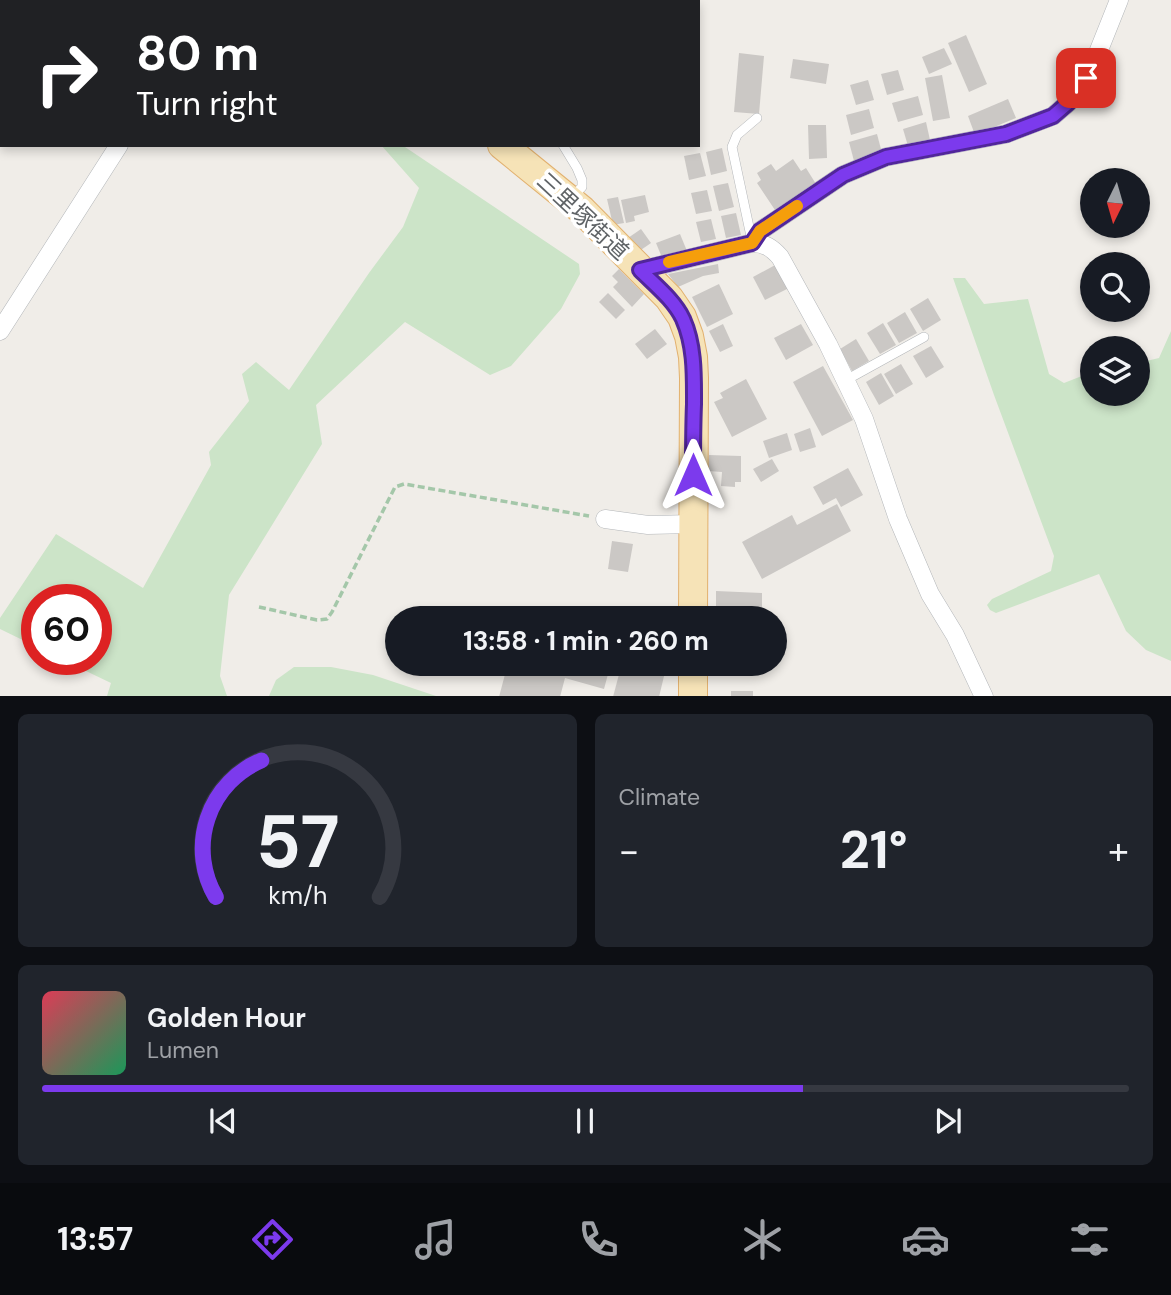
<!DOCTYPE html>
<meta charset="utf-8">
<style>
body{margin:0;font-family:"DM Sans","Noto Sans JP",sans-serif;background:#20242c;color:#f1f3f6;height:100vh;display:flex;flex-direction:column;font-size:26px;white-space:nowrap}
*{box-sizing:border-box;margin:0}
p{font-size:23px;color:#9ea1a6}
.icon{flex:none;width:38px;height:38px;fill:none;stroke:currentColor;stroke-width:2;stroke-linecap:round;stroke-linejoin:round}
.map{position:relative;height:696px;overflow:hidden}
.sheet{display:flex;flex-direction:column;gap:18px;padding:18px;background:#0d0f14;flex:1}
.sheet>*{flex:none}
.top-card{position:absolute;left:0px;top:0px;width:700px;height:147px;box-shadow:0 4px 10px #0003;background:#202124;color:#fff;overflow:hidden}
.needle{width:46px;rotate:185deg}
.controls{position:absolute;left:1080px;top:168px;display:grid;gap:14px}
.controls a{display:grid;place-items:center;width:70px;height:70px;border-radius:50%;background:#171b24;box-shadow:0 4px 10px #0003;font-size:35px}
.speed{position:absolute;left:21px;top:584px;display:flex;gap:14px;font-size:35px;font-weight:700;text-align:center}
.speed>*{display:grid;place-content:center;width:91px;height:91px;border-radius:50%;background:#171b24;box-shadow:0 4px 10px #0003;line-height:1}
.speed .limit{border:10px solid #d22;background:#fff;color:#111}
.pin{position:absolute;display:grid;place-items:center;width:60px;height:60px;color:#fff;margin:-30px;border-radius:14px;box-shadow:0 4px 10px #0006}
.me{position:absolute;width:77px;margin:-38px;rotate:0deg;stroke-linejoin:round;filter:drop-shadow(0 0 5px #0008)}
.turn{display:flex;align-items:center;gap:24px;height:147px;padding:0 21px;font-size:32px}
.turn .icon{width:91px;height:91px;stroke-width:2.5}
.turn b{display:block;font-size:49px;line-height:60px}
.big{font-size:52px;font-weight:700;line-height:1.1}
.sheet .card{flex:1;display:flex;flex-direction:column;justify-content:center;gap:10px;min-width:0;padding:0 24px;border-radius:10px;background:#20242c}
.sheet .dial{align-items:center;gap:0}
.dial svg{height:182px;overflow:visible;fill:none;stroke:#363941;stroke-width:7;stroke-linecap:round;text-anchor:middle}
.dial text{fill:#f1f3f6;stroke:none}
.song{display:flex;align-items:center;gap:21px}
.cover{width:84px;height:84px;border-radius:10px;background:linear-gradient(135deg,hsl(350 70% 55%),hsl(150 70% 35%))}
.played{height:7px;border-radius:4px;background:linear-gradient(90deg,#7c3aed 70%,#363941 70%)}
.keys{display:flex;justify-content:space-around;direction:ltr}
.heat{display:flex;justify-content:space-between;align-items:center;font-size:38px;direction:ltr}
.sheet .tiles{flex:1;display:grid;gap:18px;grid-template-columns:1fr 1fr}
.card:last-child{grid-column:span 2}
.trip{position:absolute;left:385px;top:606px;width:402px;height:70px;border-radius:35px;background:#171b24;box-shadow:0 4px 10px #0003;font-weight:700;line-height:70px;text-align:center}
.dock{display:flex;height:112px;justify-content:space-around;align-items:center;background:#090b0e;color:#9ea1a6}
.dock .icon{width:49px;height:49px}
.dock .on{color:#7c3aed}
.dock b{font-size:32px;color:#f1f3f6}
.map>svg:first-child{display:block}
.green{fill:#cce4c8}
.building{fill:#cbc8c5}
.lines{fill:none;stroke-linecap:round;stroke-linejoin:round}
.service-casing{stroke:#b3b6b9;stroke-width:10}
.minor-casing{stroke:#b3b6b9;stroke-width:19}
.primary-casing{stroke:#e2b16f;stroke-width:30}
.path{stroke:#a4c7a9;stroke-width:3.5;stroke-dasharray:7 3.5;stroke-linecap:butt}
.service{stroke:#fff;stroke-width:9}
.minor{stroke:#fff;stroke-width:18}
.primary{stroke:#f6e3b7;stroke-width:28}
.route-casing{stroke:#51269a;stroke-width:18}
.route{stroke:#7c3aed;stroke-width:12}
.slow{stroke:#f59e0b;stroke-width:12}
.labels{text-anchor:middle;stroke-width:7;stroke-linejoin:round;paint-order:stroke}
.street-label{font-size:23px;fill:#606467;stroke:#fff}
</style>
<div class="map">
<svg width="1171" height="697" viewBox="0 0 1171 697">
<rect width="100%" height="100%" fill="#f0ede8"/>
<!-- green -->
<g class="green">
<path d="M381,145H402L579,264L580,274L561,309L511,366L490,375L405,322L316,405L322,444L229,595L220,676L227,696H107L111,683L63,660H96V600H37V647L0,629V618L56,534L143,588L211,465L209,452L249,401L242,374L256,362L289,390L369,273L403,227L419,188Z"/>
<path d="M953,278H965L984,304L1028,299L1049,374L1064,383L1092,372V394H1138V363L1159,358L1171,331V661L1146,650L1126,631L1099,574L996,613L990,610L987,605L992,599L1051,571L1054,556L994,395Z"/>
<path d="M294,667H331L373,675L436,696H269L276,680Z"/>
</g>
<!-- building -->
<g class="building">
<path d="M966,35L987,84L969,92L948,43Z"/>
<path d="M944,48L952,64L929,74L922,57Z"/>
<path d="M739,53L764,56L759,114L734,112Z"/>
<path d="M793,59L829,64L826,84L790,78Z"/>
<path d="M898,70L904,90L887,95L881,74Z"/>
<path d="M942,75L950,118L933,121L925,78Z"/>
<path d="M868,80L874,100L856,105L850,85Z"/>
<path d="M918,96L923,115L898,122L892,103Z"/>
<path d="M1008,99L1016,118L975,135L968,116Z"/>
<path d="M869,109L874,128L851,135L846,115Z"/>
<path d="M926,122L930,140L908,146L903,129Z"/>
<path d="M808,125H826L827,158L809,159Z"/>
<path d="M877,134L882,153L854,161L849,142Z"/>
<path d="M722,148L727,171L711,175L706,152Z"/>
<path d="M700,153L706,176L689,180L684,156Z"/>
<path d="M793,159L801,171L806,168L816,184L775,210L757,183L761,180L757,173L771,164L776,171Z"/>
<path d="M728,183L734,207L719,211L713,186Z"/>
<path d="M707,190L712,211L696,214L691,193Z"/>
<path d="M645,195L649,212L634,216L635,221L626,223L621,200Z"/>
<path d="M618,197L624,223L613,225L607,199Z"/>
<path d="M736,213L741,235L726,238L721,216Z"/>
<path d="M711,219L716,239L701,242L696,222Z"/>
<path d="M641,229L651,243L638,252L628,238Z"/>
<path d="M680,234L687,251L663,260L656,243Z"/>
<path d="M718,264L719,273L703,276L678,287L668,274Z"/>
<path d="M777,264L789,288L765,300L753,277Z"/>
<path d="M619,269L644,294L632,307L613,287L618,282L612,276Z"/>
<path d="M719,284L733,314L707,327L692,297Z"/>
<path d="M608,293L625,310L616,319L599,302Z"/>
<path d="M928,298L941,320L923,331L910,309Z"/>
<path d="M905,312L917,333L899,343L887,323Z"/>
<path d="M883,323L896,345L880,354L867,333Z"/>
<path d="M723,324L733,346L720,352L709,331Z"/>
<path d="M801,324L813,345L786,360L774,338Z"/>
<path d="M655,329L667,344L647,359L635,344Z"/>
<path d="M856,339L869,361L852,371L840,349Z"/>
<path d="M931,346L944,367L926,378L913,356Z"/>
<path d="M901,364L913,384L896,394L884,374Z"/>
<path d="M823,366L853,420L822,436L793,382Z"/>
<path d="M881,373L894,396L879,405L866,382Z"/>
<path d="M746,379L767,419L732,437L714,402L723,398L720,393Z"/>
<path d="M810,428L816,447L800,452L794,434Z"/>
<path d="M787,433L792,450L769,458L763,441Z"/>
<path d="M709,455L741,456V482H735V487L721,486L722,472L708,471Z"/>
<path d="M772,459L779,471L761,482L753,469Z"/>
<path d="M848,468L863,495L841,507L836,498L823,505L813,487Z"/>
<path d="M837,504L851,531L762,579L742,542L792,515L797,525Z"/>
<path d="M612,541L633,544L628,572L608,569Z"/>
<path d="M716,591L762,593V618L716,617Z"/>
<path d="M508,663H611L604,689L565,678L560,697H499Z"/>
<path d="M622,663H632L665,672L659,697H613Z"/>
<rect x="731" y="691" width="22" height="6"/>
</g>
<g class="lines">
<defs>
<g id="service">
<path d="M498,2L499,0"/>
<path d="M563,145L577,168L582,180V187L578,191L580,198"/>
<path d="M752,241L732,147L737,135L757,118"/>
<path d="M846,380L924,337"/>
</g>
<g id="minor">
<path d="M196,2L197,0"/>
<path d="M752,243L760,231L843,175L886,157L1006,134L1053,116L1068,103L1079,91L1093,65L1119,0"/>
<path d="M641,270L752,243C765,243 772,248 780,257L828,344L864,419L898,519L930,594L955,635L984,697"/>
<path d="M0,331L119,145"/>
<path d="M605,519L648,525L693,524"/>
</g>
<g id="primary">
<path d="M323,0L325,2"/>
<path d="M502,145L582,210L669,298L682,317L689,336L693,357L694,378L693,618"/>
<path d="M693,663V697"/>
</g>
</defs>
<!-- service casing -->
<use href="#service" class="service-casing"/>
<!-- minor casing -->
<use href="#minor" class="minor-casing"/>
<!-- primary casing -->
<use href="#primary" class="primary-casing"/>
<!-- path -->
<path class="path" d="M259,607L317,620L327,619L332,612L395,487L404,484L589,516"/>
<!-- service -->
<use href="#service" class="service"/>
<!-- minor -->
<use href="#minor" class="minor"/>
<!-- primary -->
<use href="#primary" class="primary"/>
</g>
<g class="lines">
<defs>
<path id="route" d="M693,475C693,451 693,428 694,404C694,376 695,346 683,319C674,300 655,285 640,270L752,243L760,231L843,175L886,157L1006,134L1053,116L1068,103L1079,91L1086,78"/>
</defs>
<!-- route casing -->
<use href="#route" class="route-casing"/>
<!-- route -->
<use href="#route" class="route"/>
<!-- slow -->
<path class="slow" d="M669,262L752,243L760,231L797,206"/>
</g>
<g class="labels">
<!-- street labels -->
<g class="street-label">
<text transform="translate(583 216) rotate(43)" y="8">三里塚街道</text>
</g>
</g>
</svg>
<div class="controls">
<a><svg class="needle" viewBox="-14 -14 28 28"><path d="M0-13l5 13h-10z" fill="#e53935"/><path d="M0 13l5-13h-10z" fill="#9ea1a6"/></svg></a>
<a><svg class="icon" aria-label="search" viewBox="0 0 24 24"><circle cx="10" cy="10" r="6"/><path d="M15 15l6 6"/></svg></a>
<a><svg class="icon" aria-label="layers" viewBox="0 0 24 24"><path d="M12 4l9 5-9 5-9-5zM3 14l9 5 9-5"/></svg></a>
</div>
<div class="speed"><div class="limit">60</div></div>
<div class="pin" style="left:1086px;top:78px;background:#d93025"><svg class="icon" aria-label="arrive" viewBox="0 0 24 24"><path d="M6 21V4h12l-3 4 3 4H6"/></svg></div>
<svg class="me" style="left:693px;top:475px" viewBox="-20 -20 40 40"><path d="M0-17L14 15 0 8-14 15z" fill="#7c3aed" stroke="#fff" stroke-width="4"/></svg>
<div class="trip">13:58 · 1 min · 260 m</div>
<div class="top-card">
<div class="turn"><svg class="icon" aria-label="right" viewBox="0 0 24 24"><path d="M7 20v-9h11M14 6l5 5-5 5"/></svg><div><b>80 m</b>Turn right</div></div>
</div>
</div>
<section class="sheet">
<div class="tiles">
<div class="card dial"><svg viewBox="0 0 100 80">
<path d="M14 69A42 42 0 1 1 86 69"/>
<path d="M14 69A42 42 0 0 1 34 9" stroke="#7c3aed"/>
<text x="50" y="56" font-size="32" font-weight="700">57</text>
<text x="50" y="72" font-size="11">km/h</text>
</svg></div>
<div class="card"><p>Climate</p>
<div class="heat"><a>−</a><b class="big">21°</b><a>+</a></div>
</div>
<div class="card">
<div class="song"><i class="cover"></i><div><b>Golden Hour</b><p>Lumen</p></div></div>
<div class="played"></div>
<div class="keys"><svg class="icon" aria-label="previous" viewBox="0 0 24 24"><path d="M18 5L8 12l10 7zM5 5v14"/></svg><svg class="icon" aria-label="pause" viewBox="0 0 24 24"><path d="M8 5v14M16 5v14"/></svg><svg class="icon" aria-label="next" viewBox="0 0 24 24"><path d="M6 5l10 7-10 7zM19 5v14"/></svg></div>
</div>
</div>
</section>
<nav class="dock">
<b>13:57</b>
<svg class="icon on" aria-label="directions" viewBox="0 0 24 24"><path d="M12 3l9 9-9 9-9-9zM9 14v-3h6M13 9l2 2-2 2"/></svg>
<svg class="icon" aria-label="music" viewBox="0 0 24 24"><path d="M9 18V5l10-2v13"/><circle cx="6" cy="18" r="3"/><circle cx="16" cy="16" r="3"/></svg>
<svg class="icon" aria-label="phone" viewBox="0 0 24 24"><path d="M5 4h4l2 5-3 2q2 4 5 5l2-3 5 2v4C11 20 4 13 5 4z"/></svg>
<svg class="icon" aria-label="climate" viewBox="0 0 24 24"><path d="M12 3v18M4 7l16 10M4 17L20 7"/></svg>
<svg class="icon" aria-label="car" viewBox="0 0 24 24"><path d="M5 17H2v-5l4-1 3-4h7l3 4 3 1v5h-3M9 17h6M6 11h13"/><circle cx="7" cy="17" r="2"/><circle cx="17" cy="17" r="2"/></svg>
<svg class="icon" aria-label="filters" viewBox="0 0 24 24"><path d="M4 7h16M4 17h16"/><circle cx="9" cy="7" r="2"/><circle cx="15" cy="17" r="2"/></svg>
</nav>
